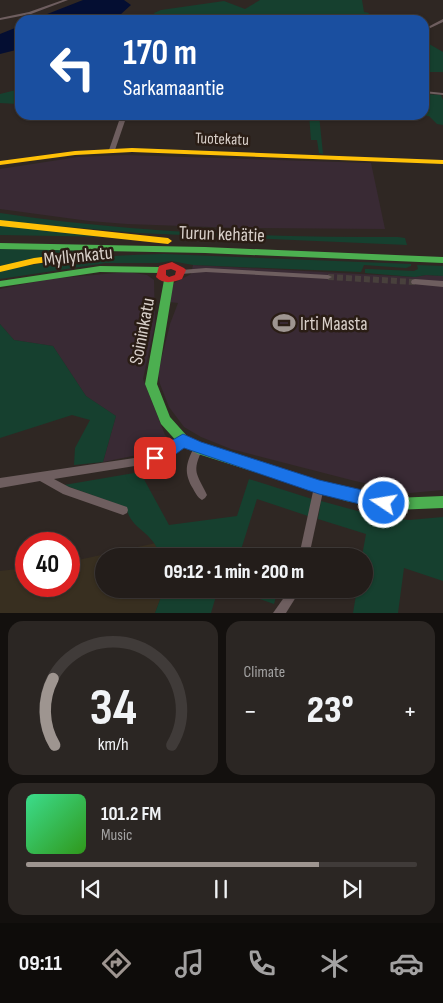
<!DOCTYPE html>
<meta charset="utf-8">
<style>
body{margin:0;font-family:"Sofia Sans Condensed",sans-serif;background:#2b2623;color:#f1f3f6;height:100vh;display:flex;flex-direction:column;font-size:19px;white-space:nowrap}
*{box-sizing:border-box;margin:0}
p{font-size:16px;color:#a3a2a2}
.icon{flex:none;width:28px;height:28px;fill:none;stroke:currentColor;stroke-width:2;stroke-linecap:round;stroke-linejoin:round}
.map{position:relative;height:613px;overflow:hidden}
.drawer{display:flex;flex-direction:column;gap:8px;padding:8px;background:#13100e;flex:1}
.drawer>*{flex:none}
.banner{position:absolute;left:15px;top:15px;width:414px;height:105px;border-radius:15px;box-shadow:0 1px 4px #0004,0 0 0 1px #403b39;background:#1a4fa0;color:#fff;overflow:hidden}
.speed{position:absolute;left:15px;top:532px;display:flex;gap:10px;font-size:25px;font-weight:700;text-align:center}
.speed>*{display:grid;place-content:center;width:65px;height:65px;border-radius:50%;background:#231d1a;box-shadow:0 1px 4px #0004,0 0 0 1px #403b39;line-height:1}
.speed .limit{border:8px solid #d22;background:#fff;color:#111}
.pin{position:absolute;display:grid;place-items:center;width:42px;height:42px;color:#fff;margin:-21px;border-radius:10px;box-shadow:0 2px 8px #0006}
.me{position:absolute;width:55px;margin:-28px;rotate:282deg;stroke-linejoin:round;filter:drop-shadow(0 0 4px #0008)}
.turn{display:flex;align-items:center;gap:18px;height:105px;padding:0 25px;font-size:22px}
.turn .icon{width:65px;height:65px;stroke-width:2.5}
.turn b{display:block;font-size:35px;line-height:42px}
.big{font-size:38px;font-weight:800;line-height:1.1}
.drawer .widget{flex:1;display:flex;flex-direction:column;justify-content:center;gap:8px;min-width:0;padding:0 18px;border-radius:15px;background:#2b2623}
.drawer .dial{align-items:center;gap:0}
.dial svg{height:130px;overflow:visible;fill:none;stroke:#403b39;stroke-width:7;stroke-linecap:round;text-anchor:middle}
.dial text{fill:#f1f3f6;stroke:none}
.song{display:flex;align-items:center;gap:15px}
.cover{width:60px;height:60px;border-radius:8px;background:linear-gradient(135deg,hsl(150 70% 55%),hsl(110 70% 35%))}
.played{height:5px;border-radius:2px;background:linear-gradient(90deg,#9e9590 75%,#403b39 75%)}
.keys{display:flex;justify-content:space-around;direction:ltr}
.heat{display:flex;justify-content:space-between;align-items:center;font-size:28px;direction:ltr}
.drawer .tiles{flex:1;display:grid;gap:8px;grid-template-columns:1fr 1fr}
.widget:last-child{grid-column:span 2}
.trip{position:absolute;left:95px;top:548px;width:278px;height:50px;border-radius:25px;background:#231d1a;box-shadow:0 1px 4px #0004,0 0 0 1px #403b39;font-weight:800;line-height:50px;text-align:center}
.menu{display:flex;height:80px;justify-content:space-around;align-items:center;background:#0e0c0a;color:#a3a2a2}
.menu .icon{width:35px;height:35px}
.menu .active{color:#9e9590}
.menu b{font-size:22px;color:#f1f3f6}
.map>svg:first-child{display:block}
.commercial{fill:#392a34}
.education{fill:#382f20}
.green{fill:#16402f}
.water{fill:#040e32}
.lines{fill:none;stroke-linecap:round;stroke-linejoin:round}
.street-tunnel{stroke:#48403c;stroke-width:6;stroke-dasharray:6 3;stroke-linecap:butt}
.street{fill:#6e5e5f;fill-rule:evenodd}
.fast{fill:#4caf50;fill-rule:evenodd}
.slow{fill:#ffc107;fill-rule:evenodd}
.jam{fill:#c62828;fill-rule:evenodd}
.route{fill:#1a73e8;stroke:#114b97}
.labels{text-anchor:middle;stroke-width:5;stroke-linejoin:round;paint-order:stroke}
.far-street-label{font-size:16px;fill:#d9d0ca;stroke:#2a1d15}
.street-label{font-size:19px;fill:#d9d0ca;stroke:#2a1d15}
.poi-label{font-size:19px;fill:#d9d0ca;stroke:#2a1d15;text-anchor:start}
</style>
<div class="map">
<svg width="443" height="613" viewBox="0 0 443 613">
<rect width="100%" height="100%" fill="#2f2723"/>
<!-- commercial -->
<g class="commercial">
<path d="M126,155L371,163L385,229L239,228L127,224L89,221L0,209V169L78,157Z"/>
<path d="M193,265L415,277L426,275L443,276V490L410,493L355,481L231,449L201,437L184,427L169,407L160,384L158,373L170,324L178,303L169,302L172,289L174,283L191,274Z"/>
<path d="M127,272L147,275L154,280L155,324L143,379L165,435L170,440L167,445L157,451L103,462L116,416L86,396L53,346L14,340L0,324V289L49,279Z"/>
</g>
<!-- education -->
<path class="education" d="M156,543L160,556H104V589H164L155,613H0V571L26,568V586H69V562Z"/>
<!-- green -->
<g class="green">
<path d="M260,0H362L364,12L369,13L367,17L371,20H157L154,13L161,10L224,1L245,9Z"/>
<path d="M424,41L443,52V72H424Z"/>
<path d="M20,89V108L18,104L0,103V94Z"/>
<path d="M424,94L441,95L443,100V125L437,124L429,116L402,115H424Z"/>
<path d="M309,115H319L323,154L319,153L317,140H311Z"/>
<path d="M0,213C131,233 265,237 398,237L405,238L407,245L138,233L0,221Z"/>
<path d="M0,225L115,237L0,235Z"/>
<path d="M0,249L85,251L0,266Z"/>
<path d="M164,254L411,264V266L406,268L364,265L361,272L193,265L171,261L158,263H106L0,279V271C54,259 109,255 164,254Z"/>
<path d="M417,265L443,266V276L426,275L415,277L365,273V269H369L414,271L418,269Z"/>
<path d="M0,324L14,340L53,346L86,396L116,416L103,462L74,465L75,448L90,420L72,415L0,438Z"/>
<path d="M140,472L169,525L237,516L249,479L312,499L308,516L257,499L239,556H160C153,530 131,531 126,507L64,485Z"/>
<path d="M321,501L376,516L409,520L443,517V581L404,568L398,613H353L357,589H364L362,556L366,534L318,519Z"/>
<path d="M164,589H218L211,613H155Z"/>
<path d="M231,589H264L277,593L274,604Z"/>
</g>
<!-- water -->
<g class="water">
<path d="M83,0H124L131,5L120,15V19L32,20Z"/>
<path d="M20,26V49L0,54V34Z"/>
</g>
<g class="lines">
<!-- street-tunnel -->
<path class="street-tunnel" d="M328,277L415,282"/>
<!-- street -->
<g class="street">
<path d="M63,0H68L31,14L0,20V18L29,12Z"/>
<path d="M443,19V22L424,31V29Z"/>
<path d="M424,91L443,93V95L424,93Z"/>
<path d="M121,115H127L115,150L114,151H110L109,150Z"/>
<path d="M206,268L328,275L332,277L328,279L206,272L181,274L177,272L181,270Z"/>
<path d="M415,279L443,281V287L412,284L411,282L412,280Z"/>
<path d="M183,436L186,437L188,440L186,443L167,457L141,465L54,479L69,487L127,507L128,510L127,513L123,515L63,494L40,481L0,488V478L141,457L161,451Z"/>
<path d="M198,444L201,445L203,448C191,473 197,473 207,495L205,498L202,500C197,497 195,492 192,487C183,470 187,462 195,445Z"/>
<path d="M319,482L322,484L324,487L309,556H299L314,487L316,484Z"/>
<path d="M290,589H301L286,613H273Z"/>
</g>
<!-- fast -->
<g class="fast">
<path d="M0,243L205,247L443,257V263L205,253L0,249Z"/>
<path d="M100,266L160,267L165,270L160,273L100,272L0,287V281Z"/>
<path d="M169,277L174,280L157,384L170,417L187,436L201,443L346,489L394,498L443,496V508L394,510L346,501L198,454L179,444L161,424L145,384L164,280Z"/>
</g>
<!-- slow -->
<g class="slow">
<path d="M132,148L443,160V164L132,152L75,155L0,165V161L75,151Z"/>
<path d="M0,220L168,238L172,241L168,244L0,226Z"/>
<path d="M81,252L84,253L86,255L84,257L34,264L0,272V266L34,258Z"/>
</g>
<!-- jam -->
<path class="jam" d="M172,262L184,268L186,270L182,279C173,282 164,285 156,277L159,266ZM171,269L176,271L175,275L169,277L166,275V270Z"/>
</g>
<!-- route -->
<path class="route" d="M183,434L201,442L319,480L384,495L389,498L392,503L389,508L384,510L319,494L184,448L169,459L155,464L150,462L148,458L150,453Z"/>
<!-- icons -->
<defs>
<symbol id="stadium-bare" viewBox="-9 -9 18 18"><path d="M0-5a6.5 5 0 1 0 0 10a6.5 5 0 1 0 0-10ZM-3.5-1.8h7v3.6h-7Z" fill="#9e9590" stroke="#2a1d15" stroke-width="2.5" paint-order="stroke"/></symbol>
</defs>
<g fill-rule="evenodd">
<use href="#stadium-bare" x="268" y="307" width="32" height="32"/>
</g>
<g class="labels">
<!-- far-street labels -->
<g class="far-street-label">
<text transform="translate(222 138) rotate(2)" y="6">Tuotekatu</text>
</g>
<!-- street labels -->
<g class="street-label">
<text transform="translate(222 233) rotate(2)" y="7">Turun kehätie</text>
<text transform="translate(78 255) rotate(-6)" y="7">Myllynkatu</text>
<text transform="translate(141 331) rotate(-79)" y="7">Soininkatu</text>
</g>
<!-- poi labels -->
<g class="poi-label">
<text x="300" y="330">Irti Maasta</text>
</g>
</g>
</svg>
<div class="speed"><div class="limit">40</div></div>
<div class="pin" style="left:155px;top:458px;background:#d93025"><svg class="icon" aria-label="arrive" viewBox="0 0 24 24"><path d="M6 21V4h12l-3 4 3 4H6"/></svg></div>
<svg class="me" style="left:384px;top:503px" viewBox="-20 -20 40 40"><circle r="17" fill="#1a73e8" stroke="#fff" stroke-width="3"/><path d="M0-11L8 9 0 5-8 9z" fill="#fff"/></svg>
<div class="trip">09:12 · 1 min · 200 m</div>
<div class="banner">
<div class="turn"><svg class="icon" aria-label="left" viewBox="0 0 24 24"><path d="M17 20v-9H6M10 6l-5 5 5 5"/></svg><div><b>170 m</b>Sarkamaantie</div></div>
</div>
</div>
<section class="drawer">
<div class="tiles">
<div class="widget dial"><svg viewBox="0 0 100 80">
<path d="M14 69A42 42 0 1 1 86 69"/>
<path d="M14 69A42 42 0 0 1 13 28" stroke="#9e9590"/>
<text x="50" y="56" font-size="32" font-weight="700">34</text>
<text x="50" y="72" font-size="11">km/h</text>
</svg></div>
<div class="widget"><p>Climate</p>
<div class="heat"><a>−</a><b class="big">23°</b><a>+</a></div>
</div>
<div class="widget">
<div class="song"><i class="cover"></i><div><b>101.2 FM</b><p>Music</p></div></div>
<div class="played"></div>
<div class="keys"><svg class="icon" aria-label="previous" viewBox="0 0 24 24"><path d="M18 5L8 12l10 7zM5 5v14"/></svg><svg class="icon" aria-label="pause" viewBox="0 0 24 24"><path d="M8 5v14M16 5v14"/></svg><svg class="icon" aria-label="next" viewBox="0 0 24 24"><path d="M6 5l10 7-10 7zM19 5v14"/></svg></div>
</div>
</div>
</section>
<nav class="menu">
<b>09:11</b>
<svg class="icon active" aria-label="directions" viewBox="0 0 24 24"><path d="M12 3l9 9-9 9-9-9zM9 14v-3h6M13 9l2 2-2 2"/></svg>
<svg class="icon" aria-label="music" viewBox="0 0 24 24"><path d="M9 18V5l10-2v13"/><circle cx="6" cy="18" r="3"/><circle cx="16" cy="16" r="3"/></svg>
<svg class="icon" aria-label="phone" viewBox="0 0 24 24"><path d="M5 4h4l2 5-3 2q2 4 5 5l2-3 5 2v4C11 20 4 13 5 4z"/></svg>
<svg class="icon" aria-label="climate" viewBox="0 0 24 24"><path d="M12 3v18M4 7l16 10M4 17L20 7"/></svg>
<svg class="icon" aria-label="car" viewBox="0 0 24 24"><path d="M5 17H2v-5l4-1 3-4h7l3 4 3 1v5h-3M9 17h6M6 11h13"/><circle cx="7" cy="17" r="2"/><circle cx="17" cy="17" r="2"/></svg>
</nav>
